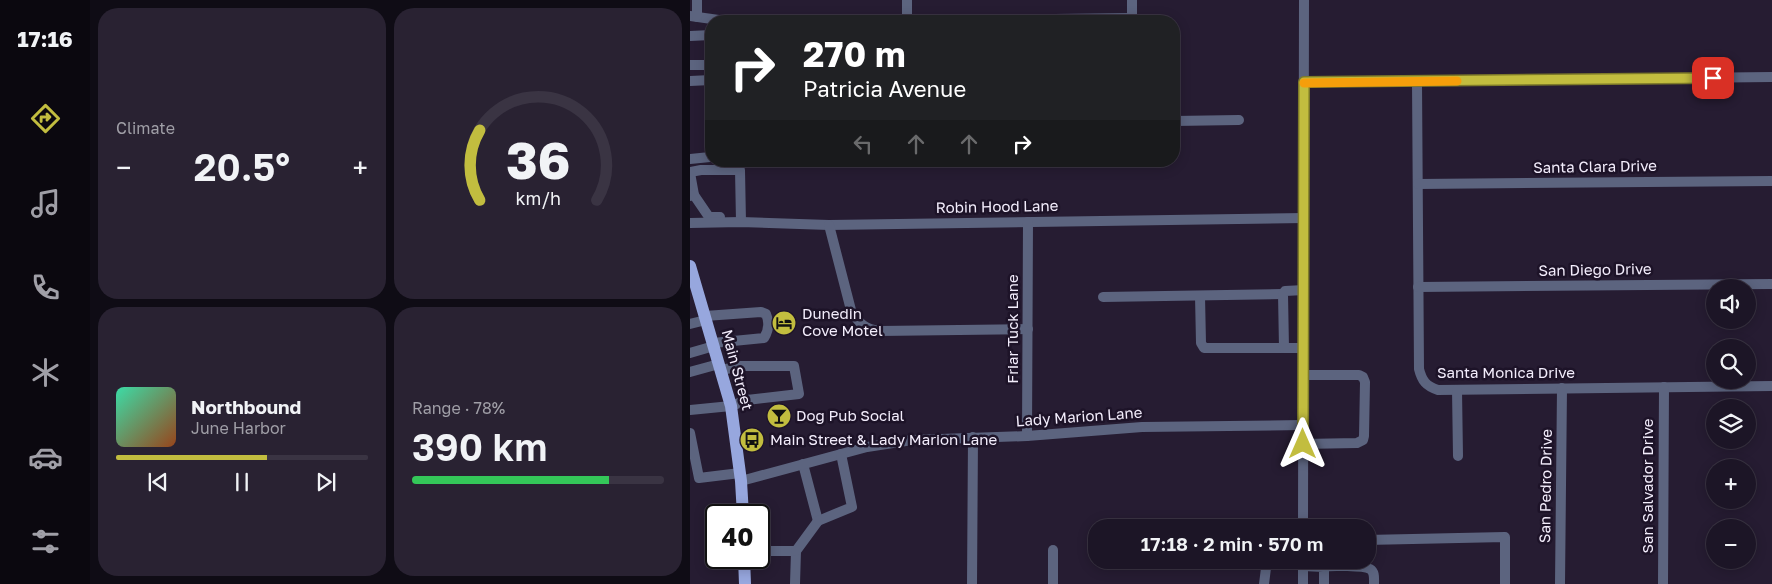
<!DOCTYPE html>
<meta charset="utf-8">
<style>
body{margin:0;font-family:"Golos Text",sans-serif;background:#292232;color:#f1f3f6;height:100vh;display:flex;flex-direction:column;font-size:19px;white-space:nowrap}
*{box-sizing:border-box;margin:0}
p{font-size:16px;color:#a09fa7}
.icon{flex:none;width:28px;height:28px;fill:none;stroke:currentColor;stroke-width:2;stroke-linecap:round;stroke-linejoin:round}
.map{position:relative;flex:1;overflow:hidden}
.panel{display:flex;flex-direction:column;gap:8px;padding:8px;background:#0f0c15;width:600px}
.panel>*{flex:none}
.top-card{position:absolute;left:15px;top:15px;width:475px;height:152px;border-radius:20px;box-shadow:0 2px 12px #0003,0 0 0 1px #3a3443;background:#202124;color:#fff;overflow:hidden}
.buttons{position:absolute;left:1016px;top:279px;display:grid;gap:10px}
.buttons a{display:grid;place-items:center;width:50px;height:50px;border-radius:50%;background:#1c1526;box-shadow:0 2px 12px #0003,0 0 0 1px #3a3443;font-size:25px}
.speed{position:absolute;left:15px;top:504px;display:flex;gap:10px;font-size:25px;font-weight:700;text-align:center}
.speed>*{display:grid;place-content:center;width:65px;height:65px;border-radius:50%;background:#1c1526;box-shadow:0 2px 12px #0003,0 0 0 1px #3a3443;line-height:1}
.speed .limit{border:2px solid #111;border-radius:8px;background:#fff;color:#111}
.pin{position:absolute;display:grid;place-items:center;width:42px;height:42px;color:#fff;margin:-21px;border-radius:10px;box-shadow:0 2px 8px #0006}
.me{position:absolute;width:55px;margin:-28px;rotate:0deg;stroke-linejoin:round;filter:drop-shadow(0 0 4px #0008)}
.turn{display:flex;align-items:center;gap:18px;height:105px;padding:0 15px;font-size:22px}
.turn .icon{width:65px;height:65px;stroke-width:2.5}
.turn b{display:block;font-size:35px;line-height:42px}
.lanes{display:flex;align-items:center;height:48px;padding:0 15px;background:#0003;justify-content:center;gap:25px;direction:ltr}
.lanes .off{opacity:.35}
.big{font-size:38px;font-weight:600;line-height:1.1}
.panel .card{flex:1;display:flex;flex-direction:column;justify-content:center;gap:8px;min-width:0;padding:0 18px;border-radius:20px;background:#292232}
.panel .dial{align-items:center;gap:0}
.dial svg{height:130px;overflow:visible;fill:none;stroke:#3a3443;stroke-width:7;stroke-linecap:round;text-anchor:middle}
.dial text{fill:#f1f3f6;stroke:none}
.song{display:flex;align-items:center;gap:15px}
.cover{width:60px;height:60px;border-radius:8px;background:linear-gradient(135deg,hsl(160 70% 55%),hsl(20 70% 35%))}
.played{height:5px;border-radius:2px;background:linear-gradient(90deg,#c2bd3f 60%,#3a3443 60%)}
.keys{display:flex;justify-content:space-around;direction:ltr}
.heat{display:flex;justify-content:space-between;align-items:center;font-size:28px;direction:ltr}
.charge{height:8px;border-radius:4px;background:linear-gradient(90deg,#34c759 78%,#3a3443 0)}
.panel .tiles{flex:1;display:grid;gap:8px;grid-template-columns:repeat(2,1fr)}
.trip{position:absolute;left:398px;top:519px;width:288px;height:50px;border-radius:20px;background:#1c1526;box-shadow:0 2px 12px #0003,0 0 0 1px #3a3443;font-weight:600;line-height:50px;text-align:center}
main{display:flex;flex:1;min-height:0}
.dock{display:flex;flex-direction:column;width:90px;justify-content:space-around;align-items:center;background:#0b080f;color:#a09fa7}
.dock .icon{width:35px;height:35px}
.dock .current{color:#c2bd3f}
.dock b{font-size:22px;color:#f1f3f6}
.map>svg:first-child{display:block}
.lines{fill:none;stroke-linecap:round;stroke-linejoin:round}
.minor{stroke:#5c647f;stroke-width:10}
.major{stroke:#97a7de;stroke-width:12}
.route-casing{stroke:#7e7b29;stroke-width:12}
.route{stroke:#c2bd3f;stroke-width:9}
.slow{stroke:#f59e0b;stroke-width:9}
.labels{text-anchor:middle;stroke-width:5;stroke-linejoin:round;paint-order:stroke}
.street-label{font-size:15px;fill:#f3edfc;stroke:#1d1328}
.poi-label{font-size:15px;fill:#f3edfc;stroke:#1d1328;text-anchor:start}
</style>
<main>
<nav class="dock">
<b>17:16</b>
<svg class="icon current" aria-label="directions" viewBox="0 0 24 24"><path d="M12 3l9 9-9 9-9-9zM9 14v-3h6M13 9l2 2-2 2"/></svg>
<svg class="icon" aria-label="music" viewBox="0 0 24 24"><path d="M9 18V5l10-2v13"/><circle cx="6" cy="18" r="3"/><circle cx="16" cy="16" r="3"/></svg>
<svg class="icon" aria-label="phone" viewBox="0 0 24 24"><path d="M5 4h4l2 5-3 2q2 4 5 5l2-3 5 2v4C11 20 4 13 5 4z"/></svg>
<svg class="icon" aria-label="climate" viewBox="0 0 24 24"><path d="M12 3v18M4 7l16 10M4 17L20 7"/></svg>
<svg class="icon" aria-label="car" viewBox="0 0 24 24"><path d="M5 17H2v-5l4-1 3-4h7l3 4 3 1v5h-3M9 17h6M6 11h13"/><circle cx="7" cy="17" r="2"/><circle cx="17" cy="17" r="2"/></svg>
<svg class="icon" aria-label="filters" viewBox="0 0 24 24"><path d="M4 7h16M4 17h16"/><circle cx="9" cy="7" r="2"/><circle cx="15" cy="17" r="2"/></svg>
</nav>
<section class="panel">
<div class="tiles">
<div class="card"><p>Climate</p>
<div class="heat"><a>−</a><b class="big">20.5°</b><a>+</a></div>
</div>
<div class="card dial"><svg viewBox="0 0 100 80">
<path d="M14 69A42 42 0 1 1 86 69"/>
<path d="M14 69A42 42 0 0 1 14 26" stroke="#c2bd3f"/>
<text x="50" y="56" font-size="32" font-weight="700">36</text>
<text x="50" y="72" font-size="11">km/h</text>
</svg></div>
<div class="card">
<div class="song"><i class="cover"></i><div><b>Northbound</b><p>June Harbor</p></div></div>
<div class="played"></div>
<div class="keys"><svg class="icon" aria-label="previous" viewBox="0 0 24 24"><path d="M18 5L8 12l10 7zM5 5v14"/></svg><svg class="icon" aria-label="pause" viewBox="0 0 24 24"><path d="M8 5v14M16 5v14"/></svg><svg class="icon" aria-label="next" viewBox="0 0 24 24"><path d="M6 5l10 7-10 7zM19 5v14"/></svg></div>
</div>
<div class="card"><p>Range · 78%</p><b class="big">390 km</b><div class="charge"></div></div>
</div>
</section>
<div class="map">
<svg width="1082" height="584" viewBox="0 0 1082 584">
<rect width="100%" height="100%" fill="#261c32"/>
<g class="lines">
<!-- minor -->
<g class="minor">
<path d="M217,0V20"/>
<path d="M0,16L36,21"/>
<path d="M7,17V0"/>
<path d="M191,21L442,18"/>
<path d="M442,21V0"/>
<path d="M0,36L21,35"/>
<path d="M0,65H21"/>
<path d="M0,81L21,80"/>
<path d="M614,82L1082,77"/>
<path d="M727,82L729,369C732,381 736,386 748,390L1082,386"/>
<path d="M484,121L549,120"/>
<path d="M0,159L20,157"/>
<path d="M0,172L11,170H50L51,222"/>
<path d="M0,173L4,195L0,196"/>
<path d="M728,184L1082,181"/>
<path d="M4,195L19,217H30"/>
<path d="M0,223L51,222L139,225L614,218"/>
<path d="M139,225L161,310C169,324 175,329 190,331L338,329"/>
<path d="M728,287L1082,284"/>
<path d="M510,296L511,343L514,348H594"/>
<path d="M413,297L593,294"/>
<path d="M15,316L71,312L76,314C80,323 79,330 74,338L23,343"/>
<path d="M0,324L16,320"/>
<path d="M613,348H594L593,294L595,291L614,290"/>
<path d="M0,353L24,346"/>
<path d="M0,372L29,364"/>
<path d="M767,390L768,456"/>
<path d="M0,410L41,406L57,400L109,394L104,366H51L31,370"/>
<path d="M0,433L9,478L50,473"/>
<path d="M337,436L338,222"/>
<path d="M613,444L667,443L673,440L674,436L675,382L673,377L669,375H613"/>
<path d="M113,464L128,521"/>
<path d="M51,481L177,447L222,440L337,436L452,427L613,425"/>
<path d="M613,528L614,0"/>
<path d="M676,540L815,537V584"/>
<path d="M69,551H106L105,584"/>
<path d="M106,551L128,521L162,507L151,454"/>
<path d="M613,566L634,567V584"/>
<path d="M634,567C640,565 675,566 680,569C685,572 684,578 684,584"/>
<path d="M282,584L283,437"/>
<path d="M363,584V550"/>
<path d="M574,584L577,560"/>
<path d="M613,584V561"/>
<path d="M870,584L872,388"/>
<path d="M973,584L974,387"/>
</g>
<!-- major -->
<g class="major">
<path d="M0,266L41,406L51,481L53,515"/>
<path d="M54,558L55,584"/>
</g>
</g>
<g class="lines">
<defs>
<path id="route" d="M613,444L614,82L1023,78"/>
</defs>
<!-- route casing -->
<use href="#route" class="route-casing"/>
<!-- route -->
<use href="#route" class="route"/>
<!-- slow -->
<path class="slow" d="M614,83L767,81"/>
</g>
<!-- icons -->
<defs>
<symbol id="hotel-disc" viewBox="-11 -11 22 22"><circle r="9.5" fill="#c2bd3f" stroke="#1d1328"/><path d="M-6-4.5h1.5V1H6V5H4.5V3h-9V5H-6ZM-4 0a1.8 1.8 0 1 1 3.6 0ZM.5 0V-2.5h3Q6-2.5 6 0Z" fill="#111"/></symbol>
<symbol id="bar-disc" viewBox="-11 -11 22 22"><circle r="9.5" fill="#c2bd3f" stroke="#1d1328"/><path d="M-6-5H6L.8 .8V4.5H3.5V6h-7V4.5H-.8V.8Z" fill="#111"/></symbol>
<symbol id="bus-disc" viewBox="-11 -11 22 22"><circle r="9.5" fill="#c2bd3f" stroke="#1d1328"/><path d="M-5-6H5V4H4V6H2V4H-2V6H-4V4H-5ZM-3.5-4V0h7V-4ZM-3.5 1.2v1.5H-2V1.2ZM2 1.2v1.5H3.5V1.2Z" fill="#111"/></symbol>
</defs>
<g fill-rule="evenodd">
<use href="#hotel-disc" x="80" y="309" width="28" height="28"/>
<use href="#bar-disc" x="75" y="402" width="28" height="28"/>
<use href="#bus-disc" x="48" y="426" width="28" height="28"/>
</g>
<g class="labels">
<!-- street labels -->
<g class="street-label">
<text transform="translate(905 167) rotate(-1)" y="5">Santa Clara Drive</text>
<text transform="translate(307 207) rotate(-1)" y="5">Robin Hood Lane</text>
<text transform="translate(905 270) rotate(-1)" y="5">San Diego Drive</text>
<text transform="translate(323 329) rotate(-90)" y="5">Friar Tuck Lane</text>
<text transform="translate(47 370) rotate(75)" y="5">Main Street</text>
<text x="816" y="378">Santa Monica Drive</text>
<text transform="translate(389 417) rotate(-4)" y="5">Lady Marion Lane</text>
<text transform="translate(856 486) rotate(-89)" y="5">San Pedro Drive</text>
<text transform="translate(958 486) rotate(-90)" y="5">San Salvador Drive</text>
</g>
<!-- poi labels -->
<g class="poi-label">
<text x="112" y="319">Dunedin<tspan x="112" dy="17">Cove Motel</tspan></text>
<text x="106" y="421">Dog Pub Social</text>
<text x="80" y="445">Main Street &amp; Lady Marion Lane</text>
</g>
</g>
</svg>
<div class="buttons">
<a><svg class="icon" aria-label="sound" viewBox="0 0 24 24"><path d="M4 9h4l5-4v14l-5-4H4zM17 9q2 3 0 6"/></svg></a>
<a><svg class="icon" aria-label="search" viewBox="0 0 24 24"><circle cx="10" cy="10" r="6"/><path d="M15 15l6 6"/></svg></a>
<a><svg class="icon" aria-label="layers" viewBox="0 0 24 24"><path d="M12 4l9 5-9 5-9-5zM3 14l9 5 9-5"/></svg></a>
<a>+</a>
<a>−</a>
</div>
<div class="speed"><div class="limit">40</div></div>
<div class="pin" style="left:1023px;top:78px;background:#d93025"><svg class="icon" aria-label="arrive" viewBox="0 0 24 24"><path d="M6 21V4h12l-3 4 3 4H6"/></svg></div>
<svg class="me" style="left:613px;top:444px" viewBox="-20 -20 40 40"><path d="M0-17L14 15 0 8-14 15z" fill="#c2bd3f" stroke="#fff" stroke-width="4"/></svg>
<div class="trip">17:18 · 2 min · 570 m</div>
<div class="top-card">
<div class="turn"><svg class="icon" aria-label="right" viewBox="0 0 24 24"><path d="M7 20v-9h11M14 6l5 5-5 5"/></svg><div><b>270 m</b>Patricia Avenue</div></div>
<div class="lanes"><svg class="icon off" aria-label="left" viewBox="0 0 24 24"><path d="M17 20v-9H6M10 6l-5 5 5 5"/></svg><svg class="icon off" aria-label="ahead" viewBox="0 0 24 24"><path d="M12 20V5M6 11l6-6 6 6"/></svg><svg class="icon off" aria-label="ahead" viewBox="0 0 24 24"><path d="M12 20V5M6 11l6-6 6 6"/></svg><svg class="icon" aria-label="right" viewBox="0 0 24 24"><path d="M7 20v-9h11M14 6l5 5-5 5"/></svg></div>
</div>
</div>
</main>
